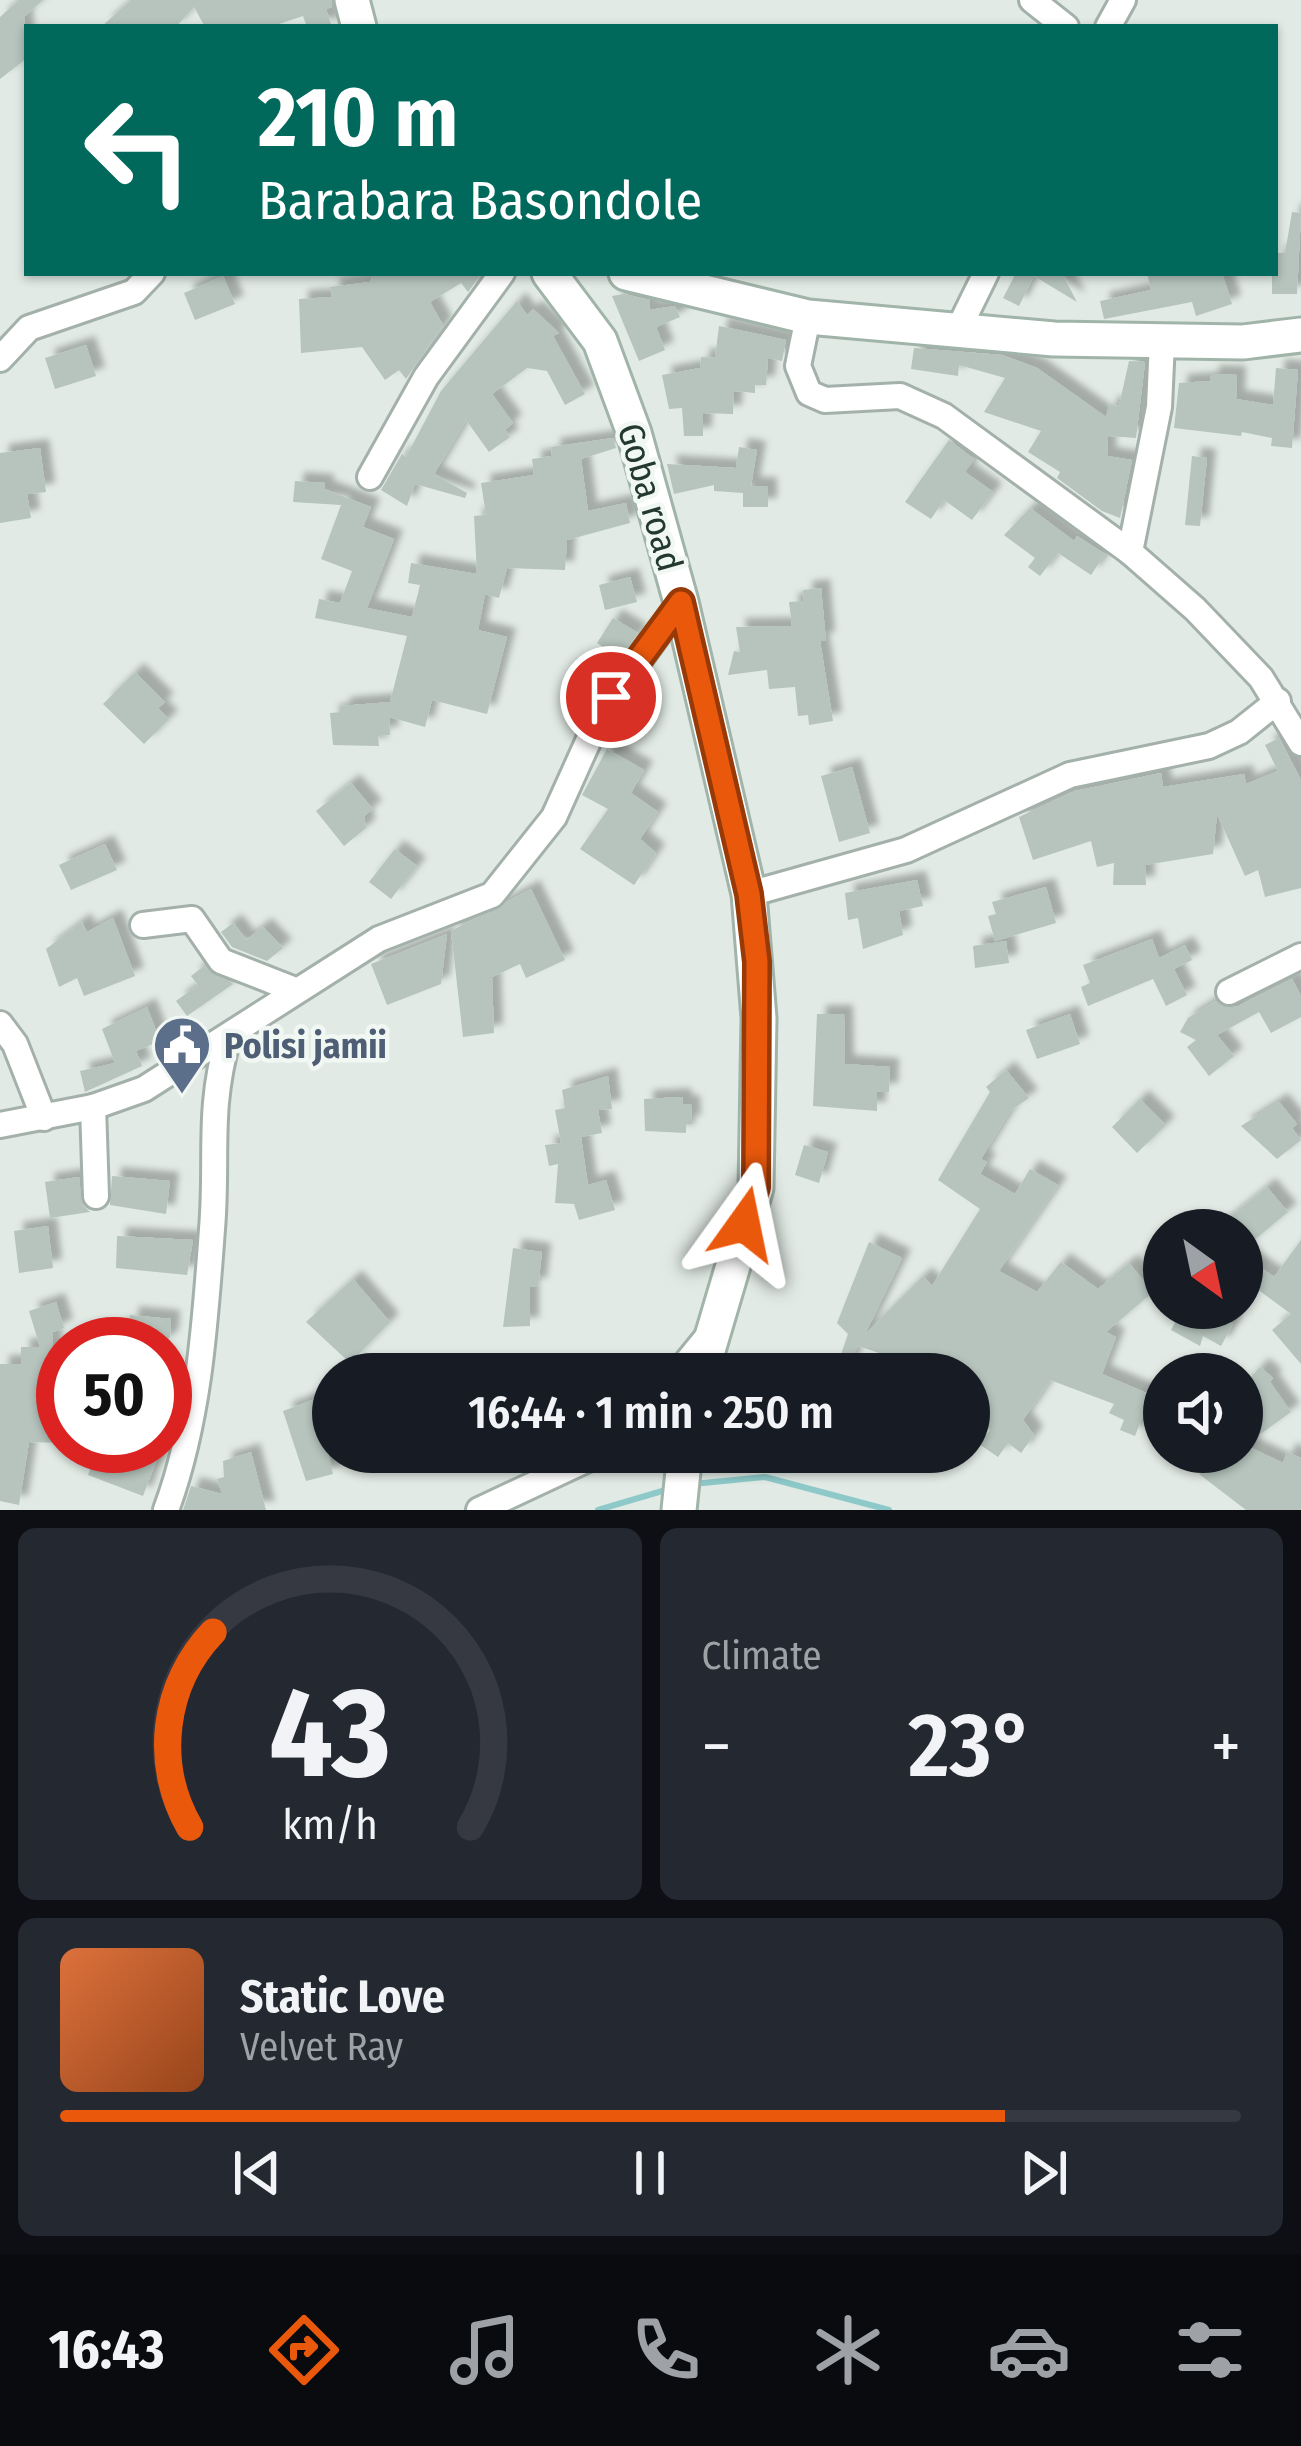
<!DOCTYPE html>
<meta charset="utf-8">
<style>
body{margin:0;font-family:"Fira Sans Condensed",sans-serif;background:#242831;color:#f1f3f6;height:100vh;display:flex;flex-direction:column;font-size:45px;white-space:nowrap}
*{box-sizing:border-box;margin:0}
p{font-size:39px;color:#9ea1a6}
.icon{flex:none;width:66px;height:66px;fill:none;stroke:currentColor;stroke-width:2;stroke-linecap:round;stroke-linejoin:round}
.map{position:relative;height:1510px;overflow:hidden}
.panel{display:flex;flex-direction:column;gap:18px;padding:18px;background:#0d0f14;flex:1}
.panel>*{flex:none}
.top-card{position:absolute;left:24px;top:24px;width:1254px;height:252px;border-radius:0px;box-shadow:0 3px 9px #0004;background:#00695c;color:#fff;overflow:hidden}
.needle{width:78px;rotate:147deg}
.fabs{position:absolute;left:1143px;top:1209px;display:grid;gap:24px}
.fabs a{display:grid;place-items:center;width:120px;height:120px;border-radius:50%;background:#171b24;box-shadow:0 3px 9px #0004;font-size:60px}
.speed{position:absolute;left:36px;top:1317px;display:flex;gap:24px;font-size:60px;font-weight:700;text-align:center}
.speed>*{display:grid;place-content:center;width:156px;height:156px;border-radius:50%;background:#171b24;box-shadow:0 3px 9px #0004;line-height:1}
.speed .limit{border:18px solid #d22;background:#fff;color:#111}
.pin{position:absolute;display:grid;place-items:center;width:102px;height:102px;color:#fff;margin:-51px;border:6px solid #fff;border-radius:50%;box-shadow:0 3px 12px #0007}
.me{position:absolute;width:132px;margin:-66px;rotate:12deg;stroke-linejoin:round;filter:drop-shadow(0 0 9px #0008)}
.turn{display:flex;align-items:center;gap:42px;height:252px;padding:0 36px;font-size:54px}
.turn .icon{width:156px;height:156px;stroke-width:2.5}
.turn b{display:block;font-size:84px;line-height:102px}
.big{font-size:90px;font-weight:600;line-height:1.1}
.panel .card{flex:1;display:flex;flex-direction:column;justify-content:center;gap:18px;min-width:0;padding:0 42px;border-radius:18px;background:#242831}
.panel .dial{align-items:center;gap:0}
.dial svg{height:312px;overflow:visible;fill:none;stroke:#363941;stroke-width:7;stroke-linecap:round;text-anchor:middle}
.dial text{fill:#f1f3f6;stroke:none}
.song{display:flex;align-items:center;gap:36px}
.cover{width:144px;height:144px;border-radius:18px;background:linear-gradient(135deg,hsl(20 70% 55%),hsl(20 70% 35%))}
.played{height:12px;border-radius:6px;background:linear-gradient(90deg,#ea580c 80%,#363941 80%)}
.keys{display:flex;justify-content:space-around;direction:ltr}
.heat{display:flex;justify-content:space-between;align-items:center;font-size:66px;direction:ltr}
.panel .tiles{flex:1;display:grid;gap:18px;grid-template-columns:1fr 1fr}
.card:last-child{grid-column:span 2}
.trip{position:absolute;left:312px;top:1353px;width:678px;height:120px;border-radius:60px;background:#171b24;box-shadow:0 3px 9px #0004;font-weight:600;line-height:120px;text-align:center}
.tab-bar{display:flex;height:192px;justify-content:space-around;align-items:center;background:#090b0e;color:#9ea1a6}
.tab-bar .icon{width:84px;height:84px}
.tab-bar .on{color:#ea580c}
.tab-bar b{font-size:54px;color:#f1f3f6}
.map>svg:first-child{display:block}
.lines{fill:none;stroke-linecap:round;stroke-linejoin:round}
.stream{stroke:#8ec9c9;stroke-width:6}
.building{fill:#b6c4bd;filter:url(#shadow)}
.street-casing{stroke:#a4b1aa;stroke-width:30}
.secondary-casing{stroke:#a1b4aa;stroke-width:39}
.street{stroke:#fff;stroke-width:24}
.secondary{stroke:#fff;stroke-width:33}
.route-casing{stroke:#983908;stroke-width:30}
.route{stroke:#ea580c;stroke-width:21}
.labels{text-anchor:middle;stroke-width:9;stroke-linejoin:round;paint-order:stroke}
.street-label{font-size:36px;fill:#23382f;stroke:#f1f7f3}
.service-label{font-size:36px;font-weight:bold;fill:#4e5e75;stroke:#f1f7f3;text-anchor:start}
</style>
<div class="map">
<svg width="1301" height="1510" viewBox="0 0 1301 1510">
<defs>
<filter id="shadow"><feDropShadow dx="9" dy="-9" stdDeviation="3" flood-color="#0004"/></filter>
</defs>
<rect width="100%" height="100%" fill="#e1eae4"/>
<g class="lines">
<!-- stream -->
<g class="stream">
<path d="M693,1484L765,1477L889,1510"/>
<path d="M598,1510L669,1489"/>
</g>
</g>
<!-- building -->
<g class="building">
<path d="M19,0H43L24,17L27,58L0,79V17Z"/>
<path d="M131,0H332V7L326,9L332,27H307L303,16L270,27H205L194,7L176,27H101Z"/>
<path d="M1292,212L1301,213L1297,294H1272V273L1278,253H1285Z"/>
<path d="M374,273H482L468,292L461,283L430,302L443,325L406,379L399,370L385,380L362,347L301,353L299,299L332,297L330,287L370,282Z"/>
<path d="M1016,273H1062L1077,302L1034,276L1019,306L1003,298Z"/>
<path d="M1147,273H1222L1232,304L1196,316L1192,302L1104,319L1100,301L1151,290Z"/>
<path d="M223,276L235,304L195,320L184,293Z"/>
<path d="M624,294L650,300L649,310L675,306L680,317L656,327L665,350L639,361L612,296Z"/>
<path d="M517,301L527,315L533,309L559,333L553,336L585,394L565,405L547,371L527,368L492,394L513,423L505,430L510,437L489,452L466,420L434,474L467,493L465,498L415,484L407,506L381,490L402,454L406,457L441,391Z"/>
<path d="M719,326L786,340L782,361L768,358L766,385H755V393L734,391L733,414L703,413V436H684L682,408L669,409L662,375L700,368L701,357L715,358Z"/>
<path d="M86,345L96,376L55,389L45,358Z"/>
<path d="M914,348L1002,355L1037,368L1106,417L1109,405L1119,406L1129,361L1145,362L1136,438L1108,436L1107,456L1132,460L1120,518L1102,511L1057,478L1060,472L1028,452L1041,431L984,412L1005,378L959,365L958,376L911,369Z"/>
<path d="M1276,368L1298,370L1292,448L1271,446L1272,438L1242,432L1241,436L1174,428L1179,383L1210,381V374L1237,375L1236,399L1273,405Z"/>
<path d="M613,438L616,448L581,459L588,511L626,503L630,523L567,540L565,570L507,568L499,598L485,594L478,630L507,637L487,714L432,700L425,727L389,717L390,735L378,736L379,746L333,745L330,713L341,712V706L390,702L407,636L315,618L319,599L340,603L352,571L321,559L341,505L293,502L295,481L325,483L324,489L371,507L363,527L394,539L367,608L412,617L420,585L408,583L411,563L477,574L474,516L486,515L481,483L534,475L532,459L552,456L551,447Z"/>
<path d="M949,440L974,459L965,472L993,492L972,520L944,500L931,519L905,502Z"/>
<path d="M739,447L757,450L751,486H768V507H743V493L714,491V485L674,494L667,464L736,468Z"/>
<path d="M40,448L46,492L27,494L31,518L0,523V453Z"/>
<path d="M1192,456L1207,458L1200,526L1185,525Z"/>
<path d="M1030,508L1074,541L1077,536L1105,554L1091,575L1058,553L1040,576L1028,567L1035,558L1004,535Z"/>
<path d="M630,577L637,602L605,610L599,585Z"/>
<path d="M821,588L826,641H820L833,721L809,725L808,715L798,716L795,687L769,689L767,670L728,675L734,651L740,652L736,627L792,626L789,602L804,601L803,590Z"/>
<path d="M613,618L638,633L616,664L599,653L603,647L597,643Z"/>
<path d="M135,672L165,702L158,708L169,719L144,744L103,704Z"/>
<path d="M1279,738L1301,780V888L1265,897L1258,870L1245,876L1217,814L1213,854L1145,865L1146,885H1113L1114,863L1097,867L1091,841L1033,860L1019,817L1075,791L1161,773L1163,787L1244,774L1246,784L1278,771L1265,745Z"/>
<path d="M607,749L644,770L631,793L658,812L640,839L656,853L634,885L580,849L608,809L582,795Z"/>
<path d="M852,767L870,833L839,842L821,776Z"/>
<path d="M351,783L373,809L364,816L366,828L344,846L316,811Z"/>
<path d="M105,844L117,870L71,890L59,865Z"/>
<path d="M395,849L417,866L391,899L369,882Z"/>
<path d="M917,880L923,906L899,911L903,935L863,949L858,918L848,920L845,893Z"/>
<path d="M1046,887L1056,923L995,941L988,916L996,914L992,902Z"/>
<path d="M531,889L565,960L526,978L520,964L492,977L494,1033L463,1037L451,931Z"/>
<path d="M113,918L135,976L84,996L77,978L59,987L46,949L82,922L87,932Z"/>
<path d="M233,923L246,940L263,927L283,948L267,961L232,947L221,932Z"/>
<path d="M447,934L441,984L387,1005L371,964Z"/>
<path d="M1152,939L1159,958L1185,945L1192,960L1174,969L1187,995L1166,1006L1153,979L1088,1006L1081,987L1090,983L1083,965Z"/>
<path d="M1006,941L1009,963L975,968L973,946Z"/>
<path d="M204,966L233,984L187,1016L176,1001L198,985L191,976Z"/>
<path d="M1292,979L1301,996V1017L1271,1033L1259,1012L1217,1035L1234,1056L1209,1076L1187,1047L1196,1040L1180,1032L1188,1018L1216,1001L1236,1007Z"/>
<path d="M147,1007L160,1041L136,1051L142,1066L85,1092L80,1071L115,1063L102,1029Z"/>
<path d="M817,1014H844L845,1064L890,1067L889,1092H877V1111L813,1106Z"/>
<path d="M1070,1014L1080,1044L1037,1059L1026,1030Z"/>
<path d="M1006,1070L1029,1098L1010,1111L981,1159L987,1162L980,1174L1015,1194L1030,1169L1058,1185L999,1271L1037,1292L1061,1262L1098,1289L1129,1263L1153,1292L1106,1332L1116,1337L1102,1374L1151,1395L1135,1436L1120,1430L1124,1420L1109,1413L1114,1404L1050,1380L1023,1420L1034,1435L1021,1453L1008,1443L998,1457L979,1444L990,1430L984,1425L987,1419L969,1404V1374H868L885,1355L858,1346L845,1372L836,1369L848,1334L837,1323L869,1242L902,1258L865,1334L923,1276L932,1286L980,1209L938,1180L990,1092L986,1087Z"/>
<path d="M608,1076L612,1109L598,1110L602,1133L581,1137L588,1185L606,1180L615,1210L579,1220L574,1204L555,1203L558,1164L549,1166L545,1145L561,1143L555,1110L565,1108L562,1090Z"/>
<path d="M682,1097L683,1104H691L692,1124H686V1133L645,1131L644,1099Z"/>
<path d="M1140,1099L1166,1125L1137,1153L1112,1127Z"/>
<path d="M1279,1102L1297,1124L1292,1128L1301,1140L1277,1159L1241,1126Z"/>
<path d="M804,1145L828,1152L819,1183L795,1175Z"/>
<path d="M112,1176L170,1181L166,1214L110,1205Z"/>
<path d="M79,1177L82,1204L90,1212L50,1218L45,1182Z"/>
<path d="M1267,1187L1288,1212L1242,1250V1230H1214Z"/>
<path d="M48,1226L53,1268L19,1273L14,1231Z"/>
<path d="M117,1236L193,1240L187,1275L116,1268Z"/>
<path d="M1301,1240V1364L1272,1330L1291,1314L1242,1278V1254L1274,1277Z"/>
<path d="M513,1248L542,1252L538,1287L530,1286V1326L503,1327Z"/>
<path d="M353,1279L390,1322L350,1363L306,1322Z"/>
<path d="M56,1302L64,1328L53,1332L51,1398H63V1443L29,1442L19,1505L0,1501V1364H21V1347H40L29,1311Z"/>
<path d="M1183,1308H1204L1233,1324L1221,1346L1203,1336L1200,1346L1171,1330Z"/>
<path d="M130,1315L171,1319L170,1337L164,1344H118L119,1326L129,1327Z"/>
<path d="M1260,1367L1273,1378L1270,1382L1291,1412L1245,1445L1283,1463L1287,1452L1301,1458V1510H1246L1199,1474L1216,1452H1242V1387Z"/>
<path d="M315,1399L333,1474L306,1481L283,1411Z"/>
<path d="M99,1446H162L143,1496L88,1475Z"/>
<path d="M251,1452L266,1510H183L191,1486L222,1494L217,1479L224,1477L223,1461Z"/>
</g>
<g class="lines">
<defs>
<g id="street">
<path d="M1032,0L1066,27"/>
<path d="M1108,27L1123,0"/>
<path d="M808,317L798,366L809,393L825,400L900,396L944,416L1130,552L1195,609L1261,678L1301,743"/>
<path d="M959,328L986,273"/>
<path d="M0,359L29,328L134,292L152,273"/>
<path d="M370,477L426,377L502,273"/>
<path d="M1130,552L1159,407L1162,341"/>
<path d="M749,894L906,850L1070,775L1209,746L1239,732L1278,701"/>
<path d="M143,925L192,919L221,961L295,990"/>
<path d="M1229,992L1301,956"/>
<path d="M0,1024L15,1044L44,1118"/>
<path d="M93,1107L96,1196"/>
<path d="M0,1125L93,1107L144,1089L379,939L492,895L554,817L600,715L681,602"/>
<path d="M677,1374L708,1336"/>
<path d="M166,1510C199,1421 205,1324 212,1229C218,1158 207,1111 228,1038"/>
<path d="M479,1510L603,1452"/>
</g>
<g id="secondary">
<path d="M352,0L359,27"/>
<path d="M549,273L600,341L634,433L681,602L749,894L759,1018L756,1188L701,1374"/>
<path d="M626,273L808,317L1054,339L1243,342L1301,335"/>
<path d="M679,1510L685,1452"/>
</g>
</defs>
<!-- street casing -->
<use href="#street" class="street-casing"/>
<!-- secondary casing -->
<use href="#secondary" class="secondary-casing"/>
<!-- street -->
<use href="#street" class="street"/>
<!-- secondary -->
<use href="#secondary" class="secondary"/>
</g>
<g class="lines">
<defs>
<path id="route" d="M611,697L681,602L749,894L757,962L756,1187L744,1224"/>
</defs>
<!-- route casing -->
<use href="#route" class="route-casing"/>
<!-- route -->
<use href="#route" class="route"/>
</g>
<!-- icons -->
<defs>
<symbol id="civic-pin" viewBox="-11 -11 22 30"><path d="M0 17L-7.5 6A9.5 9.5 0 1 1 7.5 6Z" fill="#5c6f8a" stroke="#f1f7f3"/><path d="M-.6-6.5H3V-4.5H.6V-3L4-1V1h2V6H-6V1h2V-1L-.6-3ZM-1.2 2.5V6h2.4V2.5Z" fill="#fff"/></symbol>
</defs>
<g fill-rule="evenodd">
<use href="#civic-pin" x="149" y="1012" width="66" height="90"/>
</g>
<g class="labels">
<!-- street labels -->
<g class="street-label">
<text transform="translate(651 497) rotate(74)" y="13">Goba road</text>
</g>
<!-- service labels -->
<g class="service-label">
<text x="224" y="1058">Polisi jamii</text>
</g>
</g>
</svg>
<div class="fabs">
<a><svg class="needle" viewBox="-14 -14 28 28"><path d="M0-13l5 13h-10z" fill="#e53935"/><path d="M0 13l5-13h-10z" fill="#9ea1a6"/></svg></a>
<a><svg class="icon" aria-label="sound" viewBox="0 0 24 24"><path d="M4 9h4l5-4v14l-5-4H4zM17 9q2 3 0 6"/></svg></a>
</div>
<div class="speed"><div class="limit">50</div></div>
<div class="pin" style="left:611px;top:697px;background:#d93025"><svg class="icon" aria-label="arrive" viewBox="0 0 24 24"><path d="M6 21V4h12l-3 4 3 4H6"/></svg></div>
<svg class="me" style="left:744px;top:1224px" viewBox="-20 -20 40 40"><path d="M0-17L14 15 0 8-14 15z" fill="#ea580c" stroke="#fff" stroke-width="4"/></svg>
<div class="trip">16:44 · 1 min · 250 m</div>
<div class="top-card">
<div class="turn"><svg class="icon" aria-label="left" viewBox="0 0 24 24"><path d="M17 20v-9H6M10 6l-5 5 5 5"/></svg><div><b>210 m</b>Barabara Basondole</div></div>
</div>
</div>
<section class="panel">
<div class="tiles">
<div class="card dial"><svg viewBox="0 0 100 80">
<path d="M14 69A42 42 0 1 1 86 69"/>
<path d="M14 69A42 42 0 0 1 20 19" stroke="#ea580c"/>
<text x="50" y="56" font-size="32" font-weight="700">43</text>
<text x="50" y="72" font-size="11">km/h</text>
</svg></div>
<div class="card"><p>Climate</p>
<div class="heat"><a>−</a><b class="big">23°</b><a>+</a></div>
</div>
<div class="card">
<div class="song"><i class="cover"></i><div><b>Static Love</b><p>Velvet Ray</p></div></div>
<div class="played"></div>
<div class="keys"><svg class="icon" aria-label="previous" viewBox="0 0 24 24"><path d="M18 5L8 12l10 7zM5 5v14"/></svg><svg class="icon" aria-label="pause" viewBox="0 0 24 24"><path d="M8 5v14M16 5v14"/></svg><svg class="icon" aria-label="next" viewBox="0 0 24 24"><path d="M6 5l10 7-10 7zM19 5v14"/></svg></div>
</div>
</div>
</section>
<nav class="tab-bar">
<b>16:43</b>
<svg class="icon on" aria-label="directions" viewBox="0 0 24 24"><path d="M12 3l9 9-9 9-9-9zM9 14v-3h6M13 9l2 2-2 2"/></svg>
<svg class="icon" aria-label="music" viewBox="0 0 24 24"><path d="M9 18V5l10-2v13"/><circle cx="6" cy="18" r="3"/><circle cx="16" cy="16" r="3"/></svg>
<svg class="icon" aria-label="phone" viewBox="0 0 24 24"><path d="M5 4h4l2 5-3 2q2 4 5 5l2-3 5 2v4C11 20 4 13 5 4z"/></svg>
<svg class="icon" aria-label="climate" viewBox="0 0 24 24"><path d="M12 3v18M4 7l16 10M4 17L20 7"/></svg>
<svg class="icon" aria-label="car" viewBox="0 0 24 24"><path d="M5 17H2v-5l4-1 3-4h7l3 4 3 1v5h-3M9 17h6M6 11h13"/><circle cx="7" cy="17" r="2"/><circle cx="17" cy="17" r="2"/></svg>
<svg class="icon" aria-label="filters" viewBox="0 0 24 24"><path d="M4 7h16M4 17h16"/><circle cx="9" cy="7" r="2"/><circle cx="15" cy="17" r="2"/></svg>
</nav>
